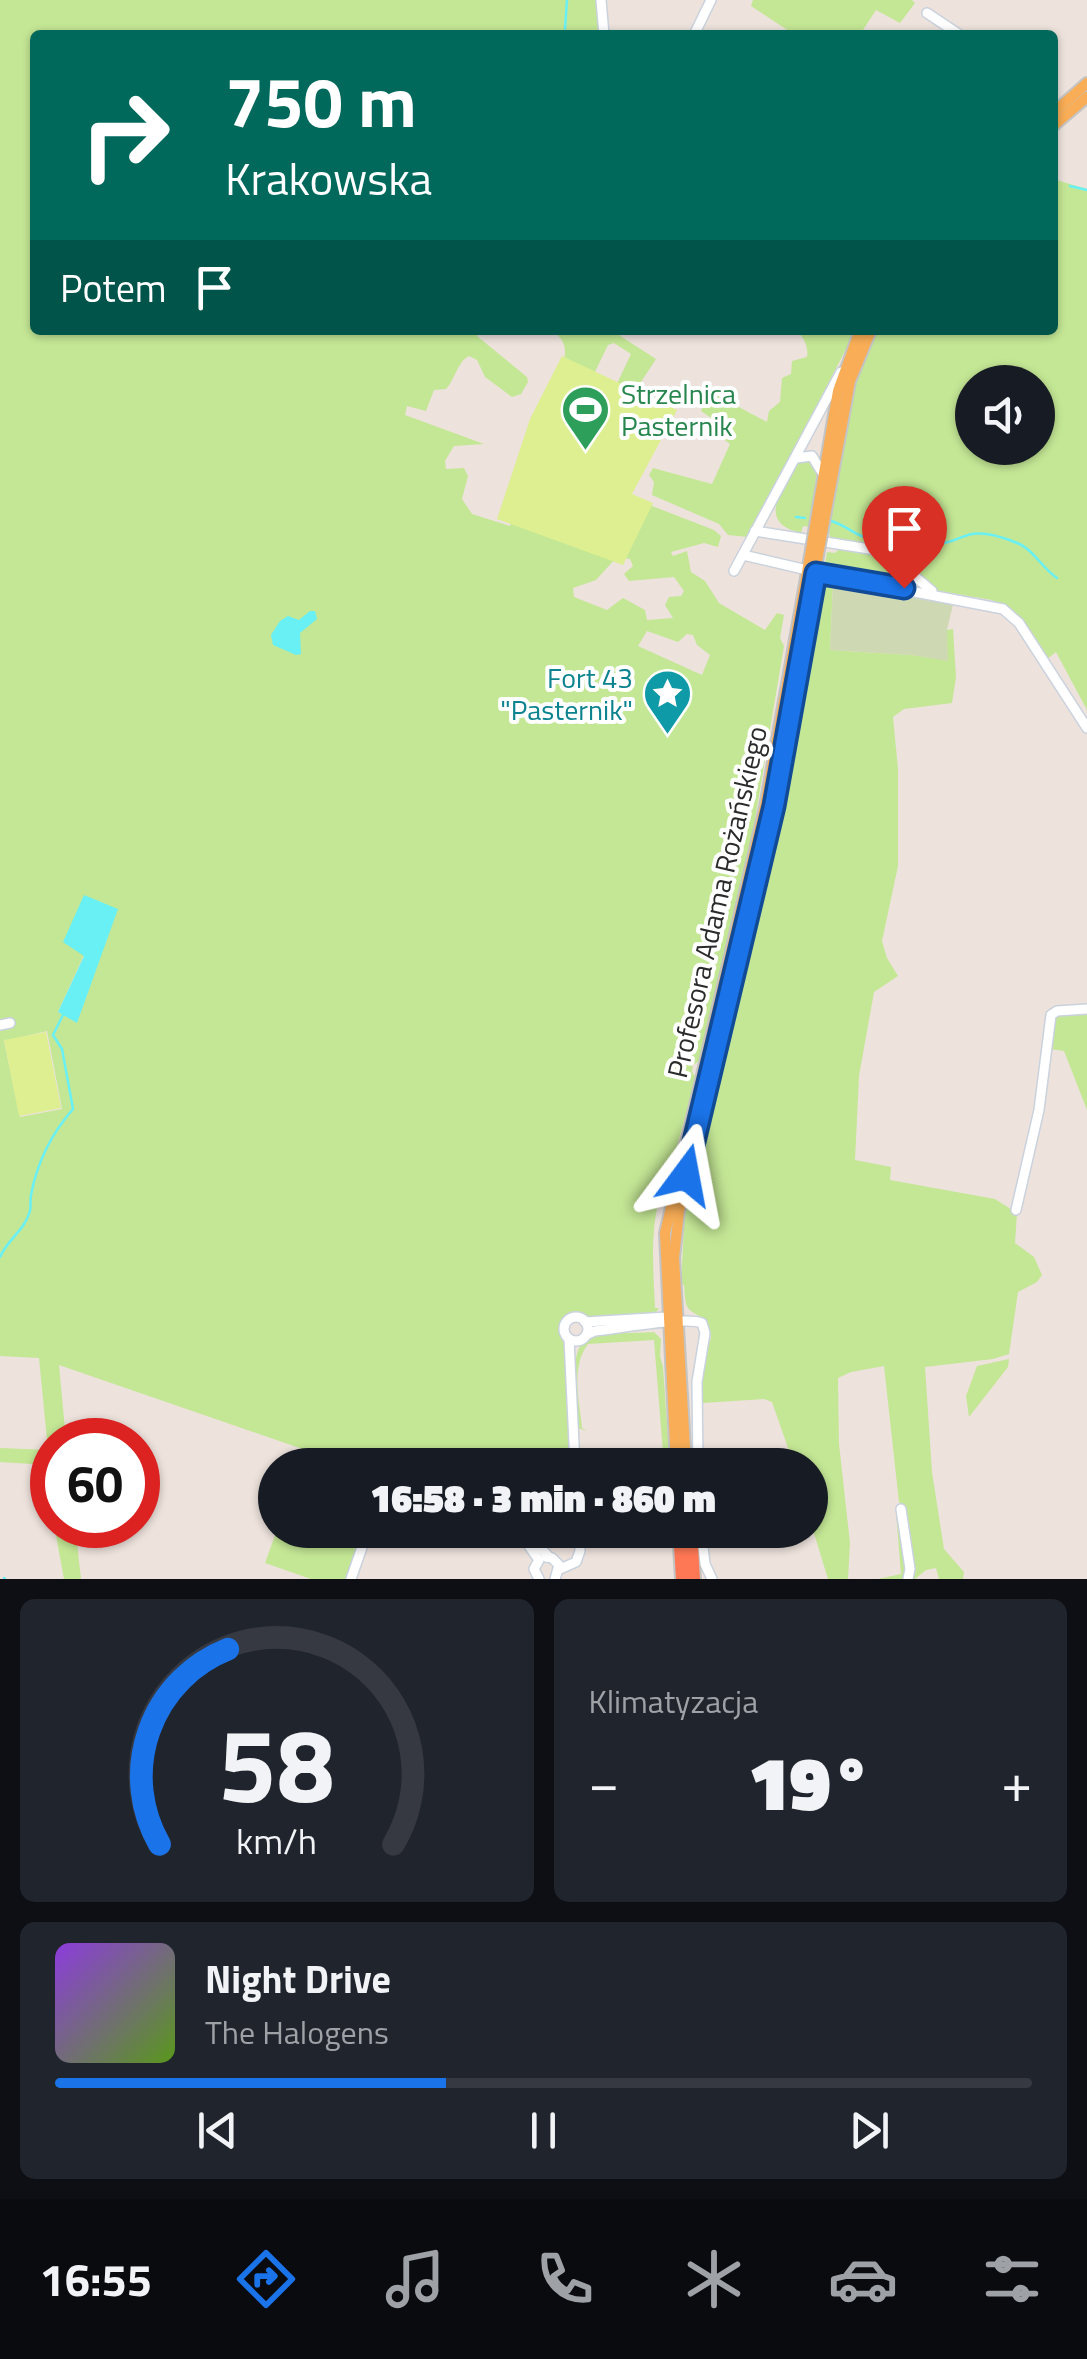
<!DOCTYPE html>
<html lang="pl">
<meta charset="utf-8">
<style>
body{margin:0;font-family:"Titillium Web",sans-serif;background:#20242c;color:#f1f3f6;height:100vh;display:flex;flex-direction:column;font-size:38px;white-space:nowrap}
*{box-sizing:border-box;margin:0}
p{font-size:32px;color:#9ea1a6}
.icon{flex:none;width:55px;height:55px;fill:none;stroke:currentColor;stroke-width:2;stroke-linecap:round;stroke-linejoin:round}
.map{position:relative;height:1579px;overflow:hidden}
.sheet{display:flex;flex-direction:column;gap:20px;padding:20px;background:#0d0f14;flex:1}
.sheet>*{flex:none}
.hud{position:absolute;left:30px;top:30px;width:1028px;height:305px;border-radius:10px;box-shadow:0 2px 8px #0004;background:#00695c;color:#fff;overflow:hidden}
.buttons{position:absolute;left:955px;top:365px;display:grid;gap:20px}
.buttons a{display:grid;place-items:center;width:100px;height:100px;border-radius:50%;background:#171b24;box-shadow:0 2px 8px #0004;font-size:50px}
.speed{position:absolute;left:30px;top:1418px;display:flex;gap:20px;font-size:50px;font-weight:700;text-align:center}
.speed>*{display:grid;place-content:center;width:130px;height:130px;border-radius:50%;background:#171b24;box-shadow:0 2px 8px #0004;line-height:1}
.speed .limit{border:15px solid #d22;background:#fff;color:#111}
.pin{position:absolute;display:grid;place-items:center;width:85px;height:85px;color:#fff;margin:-102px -42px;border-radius:50% 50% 50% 0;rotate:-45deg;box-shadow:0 0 10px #0007}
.pin .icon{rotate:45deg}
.me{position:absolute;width:110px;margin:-55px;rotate:13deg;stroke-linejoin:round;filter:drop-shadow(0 0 8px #0008)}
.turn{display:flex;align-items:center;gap:35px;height:210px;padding:0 30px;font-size:45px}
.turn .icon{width:130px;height:130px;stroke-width:2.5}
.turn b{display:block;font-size:70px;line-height:85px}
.then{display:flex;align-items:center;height:95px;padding:0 30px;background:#0003;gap:20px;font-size:38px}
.big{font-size:75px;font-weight:800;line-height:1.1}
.sheet .card{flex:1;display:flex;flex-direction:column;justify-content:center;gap:15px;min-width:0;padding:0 35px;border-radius:15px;background:#20242c}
.sheet .dial{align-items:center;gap:0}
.dial svg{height:260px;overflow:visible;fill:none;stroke:#363941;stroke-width:7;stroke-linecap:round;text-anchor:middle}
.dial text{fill:#f1f3f6;stroke:none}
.song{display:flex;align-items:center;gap:30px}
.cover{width:120px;height:120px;border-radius:15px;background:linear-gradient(135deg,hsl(270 70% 55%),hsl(90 70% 35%))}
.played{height:10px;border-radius:5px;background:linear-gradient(90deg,#1a73e8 40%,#363941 40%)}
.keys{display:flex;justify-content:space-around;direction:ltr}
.heat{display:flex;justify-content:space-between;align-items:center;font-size:55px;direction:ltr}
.sheet .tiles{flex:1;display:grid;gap:20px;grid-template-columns:1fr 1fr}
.card:last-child{grid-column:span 2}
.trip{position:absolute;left:258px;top:1448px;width:570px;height:100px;border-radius:50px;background:#171b24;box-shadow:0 2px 8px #0004;font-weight:800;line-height:100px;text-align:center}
.menu{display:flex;height:160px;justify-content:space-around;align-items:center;background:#090b0e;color:#9ea1a6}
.menu .icon{width:70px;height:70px}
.menu .selected{color:#1a73e8}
.menu b{font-size:45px;color:#f1f3f6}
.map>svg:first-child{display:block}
.green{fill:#c4e795;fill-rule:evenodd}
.cemetery{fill:#ced8b2}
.pitch{fill:#ddef90}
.water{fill:#69f0f5}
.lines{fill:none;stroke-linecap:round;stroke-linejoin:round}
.stream{stroke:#69f0f5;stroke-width:2.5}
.minor-casing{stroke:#cad2dd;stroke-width:12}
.major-casing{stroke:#c4c4c4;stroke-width:14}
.highway-casing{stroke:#c4c4c4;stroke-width:18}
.minor{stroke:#fff;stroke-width:9}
.major{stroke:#f8ad56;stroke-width:10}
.highway{stroke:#ff7855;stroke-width:14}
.major-bridge-casing{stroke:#c4c4c4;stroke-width:14;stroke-linecap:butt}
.major-bridge{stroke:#f8ad56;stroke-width:10}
.route-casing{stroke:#114b97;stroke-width:25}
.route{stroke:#1a73e8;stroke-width:18}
.labels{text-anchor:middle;stroke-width:8;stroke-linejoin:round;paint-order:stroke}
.leisure-label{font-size:28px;fill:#27864d;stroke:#fff;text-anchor:start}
.culture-label{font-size:28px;fill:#0d838f;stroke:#fff;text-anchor:end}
.street-label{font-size:28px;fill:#2b2b2b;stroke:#fff}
</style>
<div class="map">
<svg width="1087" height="1579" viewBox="0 0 1087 1579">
<rect width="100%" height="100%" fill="#ede2dc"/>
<!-- green -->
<g class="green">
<path d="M0,0H597L599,35H35V330H477V336L527,377L528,382L521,394L512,397L485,377L477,360L469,356C457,362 455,380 446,389L434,390L426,411L407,406L405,415L484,444L454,446L445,461L446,469L464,468L468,476L462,499L472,514L510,526L516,512L647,504L714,530L721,536L718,547L704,543L671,552L673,556L687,551L691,572L705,581L719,603L765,630L777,613L784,615L780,638L784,646L749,855L701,1060L693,1065L692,1072L696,1077L670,1172C648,1211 653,1264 655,1308H659L655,1314L589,1320L575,1314L562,1322L560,1331L567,1347L570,1465H374L371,1449L365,1450L367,1464L349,1465L59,1365L66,1440H52V1516L47,1465L0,1462V1448L48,1450L39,1358L0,1356ZM617,557L630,559L633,566L624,574L629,581L674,577L684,591L681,596L669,597L665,605L673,618L647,620L645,610L623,598L607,610L574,597L573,588L596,580ZM647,631L678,642L687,634L693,635L697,645L710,655L702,675L638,646ZM117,909L77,1022L58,1012L84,955ZM47,1031L62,1109L20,1117L4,1041Z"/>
<path d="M753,0H912L915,3L900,23L876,10L863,30L870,35H795L751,6Z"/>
<path d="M1053,179L1087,189V710L1056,652L1047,659L1007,607L992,600L939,591L884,549L831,539L829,533C840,464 844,392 878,330H1052ZM972,382H1038V448H972Z"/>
<path d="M553,330H611L656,359L629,400L613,392L631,354L614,343L608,345L591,380L564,362C567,346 564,341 553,330Z"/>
<path d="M795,330H856L748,537L728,535L719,524L652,495L654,482L649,475L653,468L712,484L730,444L718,435L720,424L701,411L709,391L767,422L769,411L780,402L782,378L791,374L792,361L807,357C809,347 803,335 795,330Z"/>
<path d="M807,458L815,461L817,470L810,527L803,526L801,533C754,522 784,488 799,461Z"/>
<path d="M838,550L861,552L890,562L893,575L883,578L828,569L825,564L827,552L835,553Z"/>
<path d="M833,584L830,650L912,655L947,660V630L953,629L956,677L952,703L904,709L893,717L898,769V866L882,941L887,958L898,976L874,992L859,1076L855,1160L891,1167L890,1180L995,1199L1017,1213L1015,1243L1034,1257L1042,1275L1037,1282L1018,1292L1009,1354L993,1359L925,1367L932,1472L944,1549L964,1572L963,1579H939L936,1568L926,1570L915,1579H878L901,1574L896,1512L905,1515L904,1506L899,1502L884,1366L851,1372L838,1378L839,1444L850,1543L848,1579H828L813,1530L810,1529V1465H794L772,1402L764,1399L703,1403L699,1398L702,1362L711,1338L706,1321C686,1306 686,1314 684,1285L681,1284L685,1206L784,788L821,587Z"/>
<path d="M1087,1010V1110L1064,1051L1050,1049L1053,1017Z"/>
<path d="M654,1332L661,1339L660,1356L663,1367L670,1465H664L654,1340L588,1344C570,1367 580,1402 582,1428L587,1431L578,1428C577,1405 565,1349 590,1336C595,1333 643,1333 654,1332Z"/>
<path d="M1009,1359L1008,1367L969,1417L966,1396L977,1366Z"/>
<path d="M54,1525H75L81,1579H64Z"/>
<path d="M277,1530H365L345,1579H311L265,1563Z"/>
</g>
<!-- cemetery -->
<path class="cemetery" d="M833,584L953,604L947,630L948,661L912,655L830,650Z"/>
<!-- pitch -->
<g class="pitch">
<path d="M562,356L677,410L632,494L653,503L623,565L497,519L530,419Z"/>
<path d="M46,1032L61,1108L19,1116L4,1040Z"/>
</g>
<!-- water -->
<g class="water">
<path d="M310,611H315L317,619L300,633L301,654L296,655L273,645L271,635L280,621L288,616L299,620Z"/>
<path d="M84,895L118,909L77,1023L58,1012L84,956L63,942Z"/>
</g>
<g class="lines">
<!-- stream -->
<g class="stream">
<path d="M565,29L567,0"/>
<path d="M1070,186L1087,190"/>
<path d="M796,517L805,518"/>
<path d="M831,521C847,525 857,538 872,539C883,540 889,530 900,529C916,528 921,538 935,542C948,546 960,536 972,534C986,532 1005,538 1017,543C1032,548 1043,569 1057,578"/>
<path d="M0,1257C7,1240 25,1230 30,1211C31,1206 30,1200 31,1195C37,1163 52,1133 73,1109L62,1049L53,1035L63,1015"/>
<path d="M4,1578L5,1579"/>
</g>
<defs>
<g id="minor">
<path d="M601,0L604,35"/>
<path d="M927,13L960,35"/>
<path d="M694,35L711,0"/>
<path d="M796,458L812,456L823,474"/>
<path d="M755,531L876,550L894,559L932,591"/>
<path d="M743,555L807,570"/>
<path d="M734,571L841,372"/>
<path d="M816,573L1003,609L1019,623L1087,728"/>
<path d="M0,1025L10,1023"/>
<path d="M1016,1210L1039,1110L1051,1015L1057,1011L1087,1009"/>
<circle cx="576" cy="1329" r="12"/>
<path d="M585,1322L667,1317L675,1319"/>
<path d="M586,1335L595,1331C617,1329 686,1316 702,1323L705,1333L697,1382L698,1465"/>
<path d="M569,1339L575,1465"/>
<path d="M901,1509L910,1569L908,1579"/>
<path d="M500,1530L536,1543L549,1557"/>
<path d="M701,1530L705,1564L712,1579"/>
<path d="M527,1543L539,1560L534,1569L539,1579"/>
<path d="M546,1557L552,1558L559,1565L555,1579"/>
<path d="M560,1569L576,1562L580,1551L579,1530"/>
<path d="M351,1579L368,1530"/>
</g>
<g id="major">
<path d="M1052,114L1087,83"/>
<path d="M1052,127L1087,97"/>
<path d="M816,520L838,391L860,330"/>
<path d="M824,522L850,381L871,330"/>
<path d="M676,1465L665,1233L765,807L811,550"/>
<path d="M686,1465L674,1258L679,1211L780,780L818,555"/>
<path d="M680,1530L681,1553"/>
</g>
<g id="highway">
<path d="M690,1532L693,1579"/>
<path d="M681,1547L683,1579"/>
</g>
</defs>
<!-- minor casing -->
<use href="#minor" class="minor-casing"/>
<!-- major casing -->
<use href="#major" class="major-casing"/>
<!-- highway casing -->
<use href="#highway" class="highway-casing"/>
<!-- minor -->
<use href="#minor" class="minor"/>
<!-- major -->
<use href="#major" class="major"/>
<!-- highway -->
<use href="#highway" class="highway"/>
<defs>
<g id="major-bridge">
<path d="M811,550L816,520"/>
<path d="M818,555L824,522"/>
</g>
</defs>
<!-- major-bridge casing -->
<use href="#major-bridge" class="major-bridge-casing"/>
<!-- major-bridge -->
<use href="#major-bridge" class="major-bridge"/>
</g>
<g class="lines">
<defs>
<path id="route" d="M686,1175L774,806L816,573L904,588"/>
</defs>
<!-- route casing -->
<use href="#route" class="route-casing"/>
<!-- route -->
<use href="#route" class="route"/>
</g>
<!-- icons -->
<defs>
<symbol id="stadium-pin" viewBox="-11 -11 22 30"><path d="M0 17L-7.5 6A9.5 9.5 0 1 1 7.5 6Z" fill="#2e9e5b" stroke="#fff"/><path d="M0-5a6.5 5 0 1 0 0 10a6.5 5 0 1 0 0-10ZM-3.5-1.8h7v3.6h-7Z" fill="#fff"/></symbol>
<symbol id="sight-pin" viewBox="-11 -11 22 30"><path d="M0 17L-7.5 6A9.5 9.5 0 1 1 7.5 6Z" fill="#0f9aa8" stroke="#fff"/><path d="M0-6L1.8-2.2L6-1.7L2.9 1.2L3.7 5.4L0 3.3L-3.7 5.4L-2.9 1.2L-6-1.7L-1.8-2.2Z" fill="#fff"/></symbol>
</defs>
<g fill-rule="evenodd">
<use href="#stadium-pin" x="558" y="382" width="55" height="75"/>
<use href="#sight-pin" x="640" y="666" width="55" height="75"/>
</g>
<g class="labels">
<!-- leisure labels -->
<g class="leisure-label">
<text x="621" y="404">Strzelnica<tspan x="621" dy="32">Pasternik</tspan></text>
</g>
<!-- culture labels -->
<g class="culture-label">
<text x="633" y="688">Fort 43<tspan x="633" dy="32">"Pasternik"</tspan></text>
</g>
<!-- street labels -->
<g class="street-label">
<text transform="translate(717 902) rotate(-77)" y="10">Profesora Adama Rożańskiego</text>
</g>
</g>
</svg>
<div class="buttons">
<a><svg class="icon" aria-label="sound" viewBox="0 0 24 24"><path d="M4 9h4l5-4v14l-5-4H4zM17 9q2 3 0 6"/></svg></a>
</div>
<div class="speed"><div class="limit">60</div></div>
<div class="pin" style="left:904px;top:588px;background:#d93025"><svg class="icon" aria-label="arrive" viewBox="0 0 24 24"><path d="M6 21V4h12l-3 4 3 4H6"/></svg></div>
<svg class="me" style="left:686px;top:1175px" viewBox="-20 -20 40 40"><path d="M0-17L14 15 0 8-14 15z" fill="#1a73e8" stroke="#fff" stroke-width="4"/></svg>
<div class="trip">16:58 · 3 min · 860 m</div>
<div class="hud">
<div class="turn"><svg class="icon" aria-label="right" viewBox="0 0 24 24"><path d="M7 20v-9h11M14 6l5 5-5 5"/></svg><div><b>750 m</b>Krakowska</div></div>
<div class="then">Potem<svg class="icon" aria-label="arrive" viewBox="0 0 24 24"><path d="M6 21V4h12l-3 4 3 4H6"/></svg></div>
</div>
</div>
<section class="sheet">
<div class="tiles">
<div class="card dial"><svg viewBox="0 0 100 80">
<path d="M14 69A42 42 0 1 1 86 69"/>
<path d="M14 69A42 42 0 0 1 35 9" stroke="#1a73e8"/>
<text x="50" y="56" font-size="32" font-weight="700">58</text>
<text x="50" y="72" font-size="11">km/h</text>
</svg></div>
<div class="card"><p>Klimatyzacja</p>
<div class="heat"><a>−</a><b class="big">19°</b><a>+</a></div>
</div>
<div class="card">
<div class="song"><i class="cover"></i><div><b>Night Drive</b><p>The Halogens</p></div></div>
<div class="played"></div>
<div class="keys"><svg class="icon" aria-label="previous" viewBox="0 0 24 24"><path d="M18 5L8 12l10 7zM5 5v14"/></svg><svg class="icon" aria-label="pause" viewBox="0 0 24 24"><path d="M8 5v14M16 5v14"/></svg><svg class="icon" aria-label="next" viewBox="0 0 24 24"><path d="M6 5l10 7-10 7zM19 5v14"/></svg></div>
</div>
</div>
</section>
<nav class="menu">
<b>16:55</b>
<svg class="icon selected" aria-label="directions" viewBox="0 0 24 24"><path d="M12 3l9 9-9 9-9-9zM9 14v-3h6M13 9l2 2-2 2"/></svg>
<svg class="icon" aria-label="music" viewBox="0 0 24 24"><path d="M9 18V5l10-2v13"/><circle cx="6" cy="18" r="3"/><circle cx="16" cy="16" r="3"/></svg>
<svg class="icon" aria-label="phone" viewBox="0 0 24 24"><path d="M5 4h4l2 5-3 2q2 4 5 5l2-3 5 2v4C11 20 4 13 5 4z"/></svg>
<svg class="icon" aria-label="climate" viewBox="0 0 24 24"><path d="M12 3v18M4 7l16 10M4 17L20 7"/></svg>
<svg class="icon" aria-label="car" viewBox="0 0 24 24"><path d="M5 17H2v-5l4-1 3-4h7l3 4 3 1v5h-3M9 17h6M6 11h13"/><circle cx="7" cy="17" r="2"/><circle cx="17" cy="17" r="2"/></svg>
<svg class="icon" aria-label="filters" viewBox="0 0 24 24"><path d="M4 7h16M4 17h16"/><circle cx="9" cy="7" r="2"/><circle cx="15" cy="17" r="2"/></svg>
</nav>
